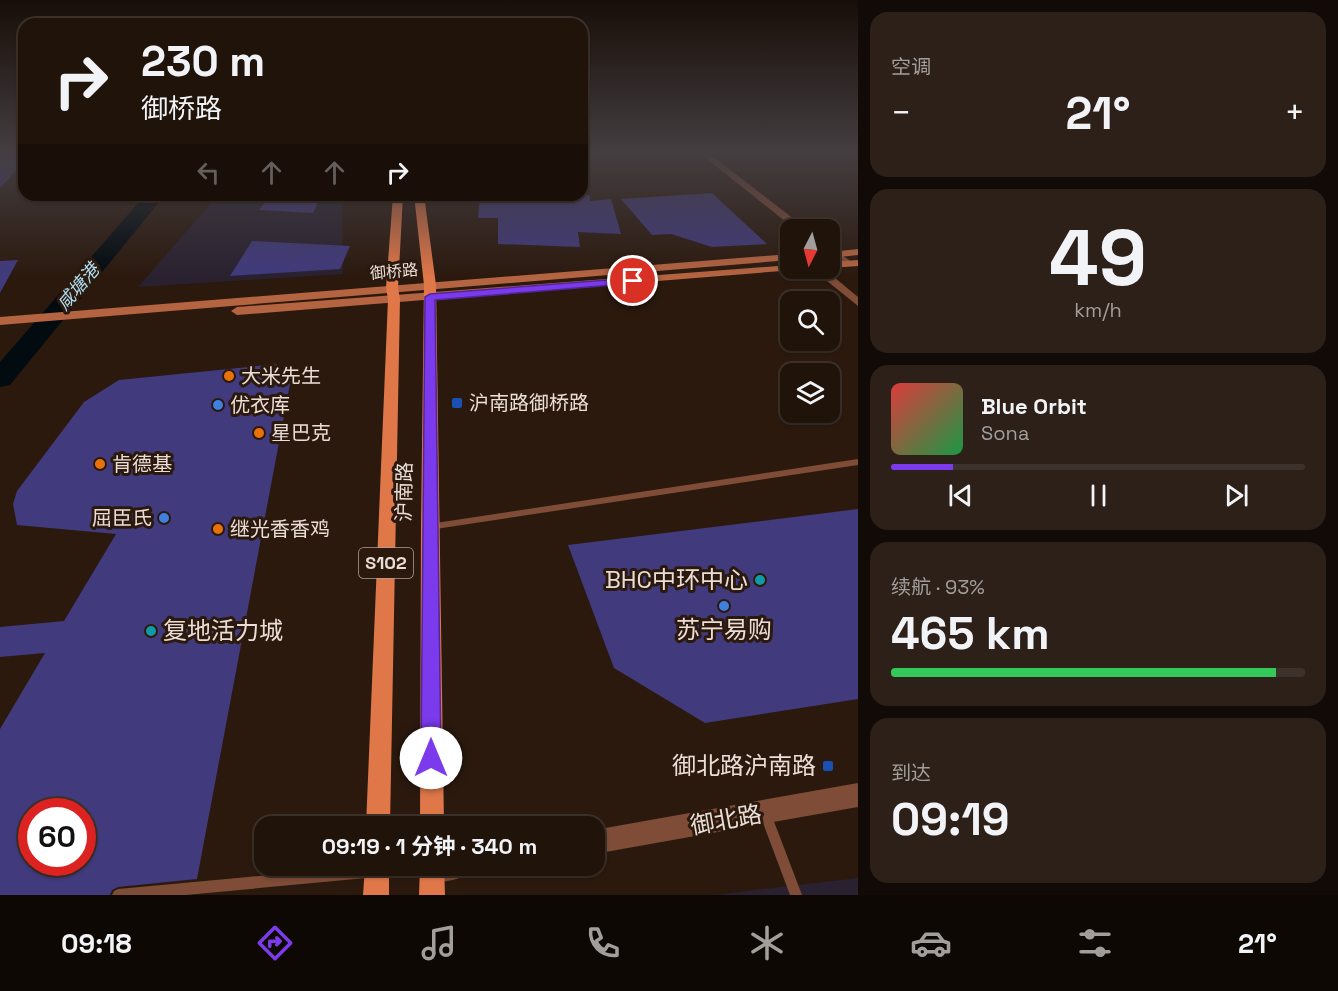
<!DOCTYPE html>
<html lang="zh">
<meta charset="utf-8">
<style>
body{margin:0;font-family:"Space Grotesk","Noto Sans SC",sans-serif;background:#2d2018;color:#f1f3f6;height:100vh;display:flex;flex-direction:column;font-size:22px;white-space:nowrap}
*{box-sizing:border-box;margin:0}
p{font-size:20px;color:#a29e9c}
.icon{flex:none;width:33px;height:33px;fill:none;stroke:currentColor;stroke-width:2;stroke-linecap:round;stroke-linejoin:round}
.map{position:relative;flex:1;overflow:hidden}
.side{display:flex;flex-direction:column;gap:12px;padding:12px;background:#120a06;width:480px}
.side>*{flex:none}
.hud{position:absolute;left:18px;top:18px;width:570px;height:183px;border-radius:18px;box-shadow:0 2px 4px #0004,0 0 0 2px #3d322b;background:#20130a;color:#f1f3f6;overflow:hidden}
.needle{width:39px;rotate:186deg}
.tools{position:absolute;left:780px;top:219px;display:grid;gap:12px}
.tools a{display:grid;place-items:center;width:60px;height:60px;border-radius:12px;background:#20130a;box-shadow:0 2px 4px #0004,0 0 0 2px #3d322b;font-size:30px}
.speed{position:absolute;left:18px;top:798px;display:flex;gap:12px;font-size:30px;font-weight:700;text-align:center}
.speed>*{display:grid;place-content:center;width:78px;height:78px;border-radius:50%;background:#20130a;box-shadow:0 2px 4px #0004,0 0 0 2px #3d322b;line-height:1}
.speed .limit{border:9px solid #d22;background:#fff;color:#111}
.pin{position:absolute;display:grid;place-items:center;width:51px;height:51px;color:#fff;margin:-26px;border:3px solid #fff;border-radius:50%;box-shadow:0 2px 6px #0007}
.me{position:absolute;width:66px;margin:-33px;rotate:0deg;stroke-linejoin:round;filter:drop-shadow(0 0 4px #0008)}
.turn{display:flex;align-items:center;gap:21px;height:126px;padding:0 24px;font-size:27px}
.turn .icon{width:78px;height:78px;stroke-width:2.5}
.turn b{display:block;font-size:42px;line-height:51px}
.lanes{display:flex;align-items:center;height:57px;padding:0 24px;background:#0003;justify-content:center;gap:30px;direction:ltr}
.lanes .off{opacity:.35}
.big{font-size:45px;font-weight:700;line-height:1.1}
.side .card{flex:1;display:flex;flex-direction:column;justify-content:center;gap:9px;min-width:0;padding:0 21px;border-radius:18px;background:#2d2018}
.side .dial{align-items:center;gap:0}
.dial b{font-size:78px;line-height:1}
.song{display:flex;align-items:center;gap:18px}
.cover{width:72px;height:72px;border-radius:9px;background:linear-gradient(135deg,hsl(0 70% 55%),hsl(140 70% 35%))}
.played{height:6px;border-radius:3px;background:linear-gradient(90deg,#7c3aed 15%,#3d322b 15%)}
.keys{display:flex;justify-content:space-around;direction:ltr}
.heat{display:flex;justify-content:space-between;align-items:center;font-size:33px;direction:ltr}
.charge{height:9px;border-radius:4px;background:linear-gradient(90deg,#34c759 93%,#3d322b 0)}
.trip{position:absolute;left:254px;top:816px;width:351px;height:60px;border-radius:18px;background:#20130a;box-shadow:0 2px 4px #0004,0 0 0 2px #3d322b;font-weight:700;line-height:60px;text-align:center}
.dock{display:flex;height:96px;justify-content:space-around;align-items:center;background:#0d0804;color:#a29e9c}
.dock .icon{width:42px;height:42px}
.dock .current{color:#7c3aed}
.dock b{font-size:27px;color:#f1f3f6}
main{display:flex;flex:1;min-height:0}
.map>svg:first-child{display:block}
.commercial{fill:#2a2130}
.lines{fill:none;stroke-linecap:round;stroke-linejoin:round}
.river{fill:#020b10;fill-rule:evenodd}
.building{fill:#413a7d;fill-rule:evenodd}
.lane{fill:#7e4c37;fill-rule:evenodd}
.street{fill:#7e4c37;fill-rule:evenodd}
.secondary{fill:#b56441;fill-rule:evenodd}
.primary{fill:#df7749;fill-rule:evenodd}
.route{fill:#7c3aed;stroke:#51269a;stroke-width:1.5}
.food-dot{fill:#e8710a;stroke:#2b190e;stroke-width:2}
.transit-dot{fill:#1a4fb4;stroke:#2b190e;stroke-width:2}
.shop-dot{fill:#3f7fe0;stroke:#2b190e;stroke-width:2}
.culture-dot{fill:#0f9aa8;stroke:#2b190e;stroke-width:2}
.labels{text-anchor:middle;stroke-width:6;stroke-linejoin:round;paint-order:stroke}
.far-street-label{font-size:16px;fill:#eaddd6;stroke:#2b190e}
.far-water-label{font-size:18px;font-style:italic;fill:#b1dff3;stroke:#2b190e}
.shield{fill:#2b190e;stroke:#b1a29a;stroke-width:1.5}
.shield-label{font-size:18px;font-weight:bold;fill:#eaddd6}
.poi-label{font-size:20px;fill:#eaddd6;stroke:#2b190e;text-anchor:start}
.street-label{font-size:20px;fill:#eaddd6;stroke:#2b190e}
.near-poi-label{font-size:24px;fill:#eaddd6;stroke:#2b190e;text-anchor:end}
.near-street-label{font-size:24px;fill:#eaddd6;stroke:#2b190e}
</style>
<main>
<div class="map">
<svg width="858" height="895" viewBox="0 0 858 895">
<rect width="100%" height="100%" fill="#2b190e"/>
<!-- commercial -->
<g class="commercial">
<path d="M218,195H342L343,274L138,287Z"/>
<path d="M858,878V895H714Z"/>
</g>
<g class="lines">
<!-- river -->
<path class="river" d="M145,195H165L10,385L0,387V362Z"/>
</g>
<!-- building -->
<g class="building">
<path d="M24,151V162L0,188V152Z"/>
<path d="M712,193L767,244L712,247L671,234L652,235L621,199Z"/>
<path d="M270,195H322L313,213L259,210Z"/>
<path d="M480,195H589L590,201L611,199L621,234L578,232L580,247L498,244V218H478Z"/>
<path d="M252,241L350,246L340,269L230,276Z"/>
<path d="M18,260L0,293V261Z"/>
<path d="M277,364L290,384L197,879L118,887L112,890L110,895H0V729L45,653L0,657V627L64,621L116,534L17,525L13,504L17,491L84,402L119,380ZM32,812H82V862H32Z"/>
<path d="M858,509V699L705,723L614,668L568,545Z"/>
</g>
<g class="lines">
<!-- lane -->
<g class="lane">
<path d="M858,459V465L429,530L426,529L425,527L426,525L429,524Z"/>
<path d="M766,809L770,811L802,895H790L760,815L762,811Z"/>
<path d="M369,866H432L434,870L432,874L428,876L377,877L186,895H112L114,891L118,889Z"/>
</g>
<!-- street -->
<g class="street">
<path d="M697,151H706L808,230H796Z"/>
<path d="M830,247L852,262V266H844L830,255Z"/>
<path d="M811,268H823L858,297V306Z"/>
<path d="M858,783V807L594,854V830Z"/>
<path d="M421,866H472L469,875C455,880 437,885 423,879L420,870Z"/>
</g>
<!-- secondary -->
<g class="secondary">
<path d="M858,249V255L830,258V252Z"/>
<path d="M790,254V260L0,325V317Z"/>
<path d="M858,260V266L830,268V262Z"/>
<path d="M790,265V268H795L794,270L237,315L231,311L237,307Z"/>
</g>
<!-- primary -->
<g class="primary">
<path d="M393,195H403L398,288L400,299L390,826H366L388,299L386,288Z"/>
<path d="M414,195H424L436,285L444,826H420L421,527L424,285Z"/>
<path d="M365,866H389V895H363Z"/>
<path d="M420,866H444L445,895H419Z"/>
</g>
</g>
<!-- sky -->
<linearGradient id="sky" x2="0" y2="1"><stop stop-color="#180e08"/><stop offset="0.55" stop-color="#443e41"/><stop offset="1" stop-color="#443e41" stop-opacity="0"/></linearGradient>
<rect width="858" height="277" fill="url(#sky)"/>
<!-- route -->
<path class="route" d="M633,278L636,279V283L435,300L441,758L438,765L431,768L424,765L421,758L425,297L430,294Z"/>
<!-- markers -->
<g class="food-dot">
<circle cx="229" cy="376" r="6"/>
<circle cx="259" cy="433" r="6"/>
<circle cx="100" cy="464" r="6"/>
<circle cx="218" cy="529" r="6"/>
</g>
<g class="transit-dot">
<rect x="451" y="397" width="12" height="12" rx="3"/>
<rect x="822" y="760" width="12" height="12" rx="3"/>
</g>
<g class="shop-dot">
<circle cx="218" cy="405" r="6"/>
<circle cx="164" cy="518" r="6"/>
<circle cx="724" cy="606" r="6"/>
</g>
<g class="culture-dot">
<circle cx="760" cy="580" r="6"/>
<circle cx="151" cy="631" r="6"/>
</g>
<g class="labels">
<!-- far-street labels -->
<g class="far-street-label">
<text transform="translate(394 271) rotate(-5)" y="6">御桥路</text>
</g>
<!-- far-water labels -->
<g class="far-water-label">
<text transform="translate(78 287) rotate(-50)" y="6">咸塘港</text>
</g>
<!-- shield labels -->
<rect class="shield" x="359" y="548" width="54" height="30" rx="4.5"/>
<g class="shield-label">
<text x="386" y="569">S102</text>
</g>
<!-- poi labels -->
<g class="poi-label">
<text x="241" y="383">大米先生</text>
<text x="469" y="410">沪南路御桥路</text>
<text x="230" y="412">优衣库</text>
<text x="271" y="440">星巴克</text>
<text x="112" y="471">肯德基</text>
<text x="152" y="525" text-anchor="end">屈臣氏</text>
<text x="230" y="536">继光香香鸡</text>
</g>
<!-- street labels -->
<g class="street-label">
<text transform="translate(404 492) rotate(-89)" y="7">沪南路</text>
</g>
<!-- near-poi labels -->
<g class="near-poi-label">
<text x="748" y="588">BHC中环中心</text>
<text x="724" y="638" text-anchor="middle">苏宁易购</text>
<text x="163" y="639" text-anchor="start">复地活力城</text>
<text x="816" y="774">御北路沪南路</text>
</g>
<!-- near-street labels -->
<g class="near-street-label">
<text transform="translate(726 820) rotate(-10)" y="8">御北路</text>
</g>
</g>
</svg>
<div class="tools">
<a><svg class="needle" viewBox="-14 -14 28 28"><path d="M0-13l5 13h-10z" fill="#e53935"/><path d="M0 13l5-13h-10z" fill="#a29e9c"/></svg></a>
<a><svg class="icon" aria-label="search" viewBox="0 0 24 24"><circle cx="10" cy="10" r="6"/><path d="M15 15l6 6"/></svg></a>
<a><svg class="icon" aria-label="layers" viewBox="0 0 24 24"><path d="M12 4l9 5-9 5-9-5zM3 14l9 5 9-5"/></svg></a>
</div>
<div class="speed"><div class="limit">60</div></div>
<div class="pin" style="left:633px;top:281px;background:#d93025"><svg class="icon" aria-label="arrive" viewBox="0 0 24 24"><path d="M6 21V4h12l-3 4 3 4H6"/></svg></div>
<svg class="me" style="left:431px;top:758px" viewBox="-20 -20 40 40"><circle r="19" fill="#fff"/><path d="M0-13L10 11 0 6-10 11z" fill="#7c3aed"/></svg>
<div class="trip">09:19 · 1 分钟 · 340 m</div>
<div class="hud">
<div class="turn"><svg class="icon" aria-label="right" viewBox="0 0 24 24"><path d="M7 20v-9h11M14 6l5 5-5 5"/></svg><div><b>230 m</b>御桥路</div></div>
<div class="lanes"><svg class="icon off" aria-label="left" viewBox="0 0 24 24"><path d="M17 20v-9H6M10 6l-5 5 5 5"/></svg><svg class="icon off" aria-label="ahead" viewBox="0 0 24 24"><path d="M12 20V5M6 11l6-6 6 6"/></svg><svg class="icon off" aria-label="ahead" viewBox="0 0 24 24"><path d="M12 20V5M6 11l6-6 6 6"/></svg><svg class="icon" aria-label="right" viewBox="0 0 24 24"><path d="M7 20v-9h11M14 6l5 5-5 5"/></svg></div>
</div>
</div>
<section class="side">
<div class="card"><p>空调</p>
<div class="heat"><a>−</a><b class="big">21°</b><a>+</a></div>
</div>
<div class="card dial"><b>49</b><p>km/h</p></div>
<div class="card">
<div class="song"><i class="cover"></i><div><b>Blue Orbit</b><p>Sona</p></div></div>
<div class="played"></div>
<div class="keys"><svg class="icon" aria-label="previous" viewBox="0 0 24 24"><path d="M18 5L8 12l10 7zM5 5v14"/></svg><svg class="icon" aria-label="pause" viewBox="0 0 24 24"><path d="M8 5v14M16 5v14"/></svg><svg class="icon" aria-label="next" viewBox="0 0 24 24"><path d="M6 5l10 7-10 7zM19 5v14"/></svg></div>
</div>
<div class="card"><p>续航 · 93%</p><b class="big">465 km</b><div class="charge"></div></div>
<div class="card"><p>到达</p><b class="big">09:19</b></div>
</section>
</main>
<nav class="dock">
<b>09:18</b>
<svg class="icon current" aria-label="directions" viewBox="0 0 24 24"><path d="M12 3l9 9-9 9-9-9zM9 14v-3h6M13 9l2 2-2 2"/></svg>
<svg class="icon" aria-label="music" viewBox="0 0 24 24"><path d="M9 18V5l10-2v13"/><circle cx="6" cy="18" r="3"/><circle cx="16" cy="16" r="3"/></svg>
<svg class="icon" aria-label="phone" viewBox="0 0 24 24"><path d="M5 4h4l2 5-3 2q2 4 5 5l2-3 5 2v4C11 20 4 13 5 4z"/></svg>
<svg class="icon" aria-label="climate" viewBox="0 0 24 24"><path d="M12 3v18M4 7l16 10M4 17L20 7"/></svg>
<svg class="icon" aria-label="car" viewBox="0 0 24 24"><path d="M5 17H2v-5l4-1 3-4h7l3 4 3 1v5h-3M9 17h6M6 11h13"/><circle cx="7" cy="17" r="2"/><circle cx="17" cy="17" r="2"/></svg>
<svg class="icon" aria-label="filters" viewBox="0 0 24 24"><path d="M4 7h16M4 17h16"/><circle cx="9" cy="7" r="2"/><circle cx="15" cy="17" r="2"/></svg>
<b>21°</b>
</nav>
